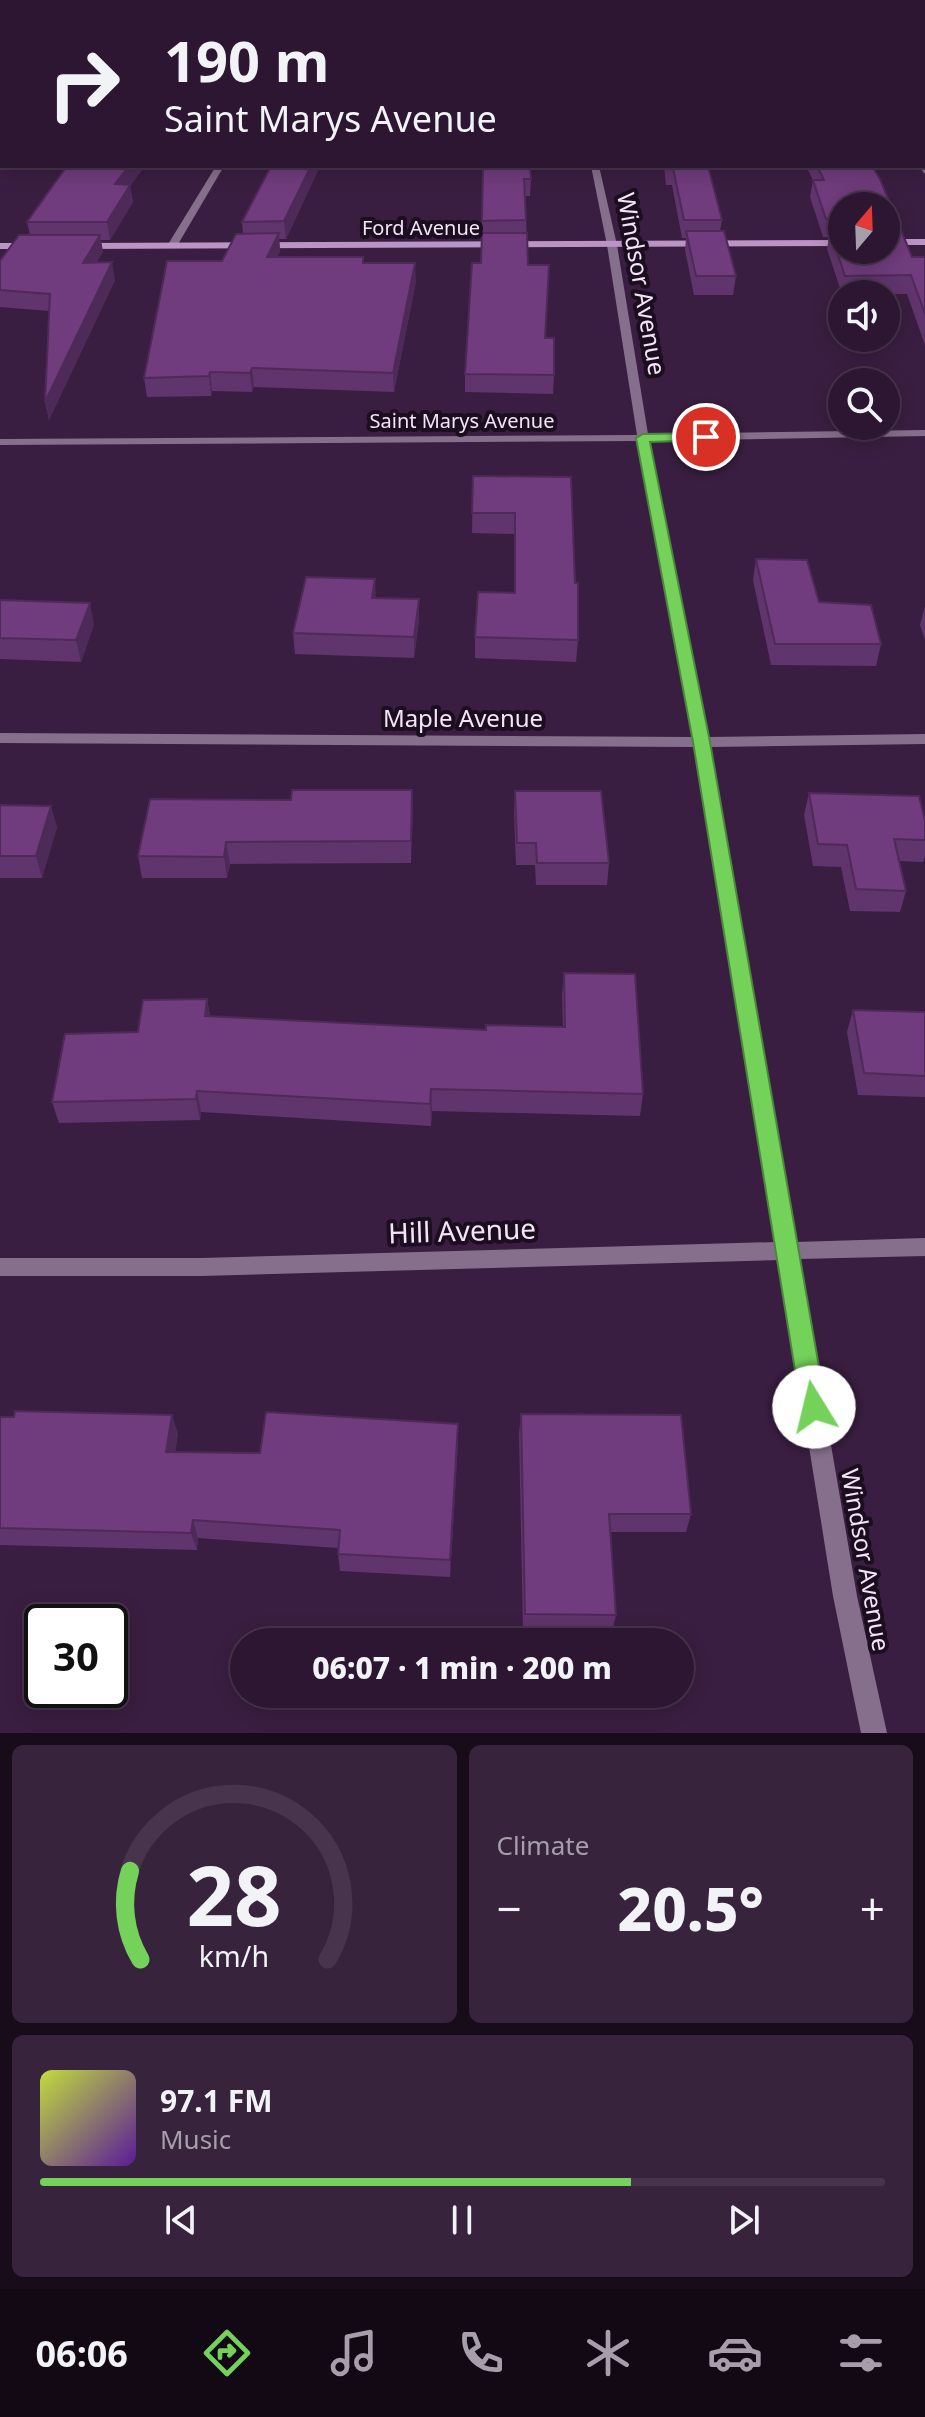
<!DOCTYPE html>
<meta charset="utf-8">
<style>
body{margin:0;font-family:"Noto Sans",sans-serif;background:#38233d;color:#f1f3f6;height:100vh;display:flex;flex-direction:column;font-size:30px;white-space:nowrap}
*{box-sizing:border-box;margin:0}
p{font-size:26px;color:#a69fab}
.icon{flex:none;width:44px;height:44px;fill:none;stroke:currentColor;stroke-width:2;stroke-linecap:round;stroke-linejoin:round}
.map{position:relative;height:1733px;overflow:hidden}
.panel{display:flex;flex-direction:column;gap:12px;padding:12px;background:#180c1b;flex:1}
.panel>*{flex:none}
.banner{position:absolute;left:0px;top:0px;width:926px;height:168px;box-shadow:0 4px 20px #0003,0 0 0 2px #48354d;background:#2c1631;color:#f1f3f6;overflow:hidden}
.needle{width:52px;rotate:19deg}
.tools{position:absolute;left:828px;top:192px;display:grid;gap:16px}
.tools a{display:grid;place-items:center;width:72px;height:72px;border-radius:50%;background:#2c1631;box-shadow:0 4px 20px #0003,0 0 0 2px #48354d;font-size:40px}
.speed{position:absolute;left:24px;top:1604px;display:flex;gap:16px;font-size:40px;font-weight:700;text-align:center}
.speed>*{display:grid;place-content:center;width:104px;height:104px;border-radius:50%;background:#2c1631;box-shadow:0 4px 20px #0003,0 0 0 2px #48354d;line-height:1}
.speed .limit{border:4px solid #111;border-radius:12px;background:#fff;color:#111}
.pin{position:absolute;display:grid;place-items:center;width:68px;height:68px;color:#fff;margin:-34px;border:4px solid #fff;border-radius:50%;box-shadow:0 2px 8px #0007}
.me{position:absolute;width:88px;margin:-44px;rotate:351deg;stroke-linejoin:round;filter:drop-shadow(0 0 6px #0008)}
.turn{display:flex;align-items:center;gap:28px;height:168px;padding:0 32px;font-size:36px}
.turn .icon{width:104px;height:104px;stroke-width:2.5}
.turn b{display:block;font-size:56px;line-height:68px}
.big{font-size:60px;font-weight:800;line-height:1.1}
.panel .card{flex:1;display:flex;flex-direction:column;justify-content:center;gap:12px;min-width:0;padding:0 28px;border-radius:12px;background:#38233d}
.panel .dial{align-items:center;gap:0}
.dial svg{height:208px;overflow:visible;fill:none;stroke:#48354d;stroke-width:7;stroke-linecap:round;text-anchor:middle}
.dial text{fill:#f1f3f6;stroke:none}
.song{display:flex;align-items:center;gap:24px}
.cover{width:96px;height:96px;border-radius:12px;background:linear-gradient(135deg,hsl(70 70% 55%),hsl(270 70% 35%))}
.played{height:8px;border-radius:4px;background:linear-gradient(90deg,#74d25b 70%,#48354d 70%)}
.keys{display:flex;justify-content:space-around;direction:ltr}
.heat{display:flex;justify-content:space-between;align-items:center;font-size:44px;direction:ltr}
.panel .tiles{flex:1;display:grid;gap:12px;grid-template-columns:1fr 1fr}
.card:last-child{grid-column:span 2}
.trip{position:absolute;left:230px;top:1628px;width:464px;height:80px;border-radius:40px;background:#2c1631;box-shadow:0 4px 20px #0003,0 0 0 2px #48354d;font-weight:800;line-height:80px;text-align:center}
.dock{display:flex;height:128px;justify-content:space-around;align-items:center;background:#120914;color:#a69fab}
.dock .icon{width:56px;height:56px}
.dock .selected{color:#74d25b}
.dock b{font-size:36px;color:#f1f3f6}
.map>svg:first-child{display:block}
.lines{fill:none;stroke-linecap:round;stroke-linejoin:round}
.street{fill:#866f8c;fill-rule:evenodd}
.secondary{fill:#ba94c4;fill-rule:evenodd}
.wall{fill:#60346c;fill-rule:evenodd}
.shaded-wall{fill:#4e2a58}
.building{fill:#703c7d;stroke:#4e2a58;stroke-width:2}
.route{fill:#74d25b;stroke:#4b883b;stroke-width:2}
.labels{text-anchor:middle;stroke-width:8;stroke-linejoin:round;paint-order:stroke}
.far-street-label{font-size:20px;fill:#f5e3f9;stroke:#1b0e1e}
.street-label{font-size:24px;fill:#f5e3f9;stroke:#1b0e1e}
.near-street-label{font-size:28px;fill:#f5e3f9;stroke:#1b0e1e}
</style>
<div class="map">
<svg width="925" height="1733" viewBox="0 0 925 1733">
<rect width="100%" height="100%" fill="#3a1e41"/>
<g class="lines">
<!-- street -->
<g class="street">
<rect x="564" y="0" width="6" height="2"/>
<path d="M827,0H833L834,2H828Z"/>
<path d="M925,164V174L918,166Z"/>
<path d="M216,166H224L177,246L169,248L167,246Z"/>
<path d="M591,166H599L617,245L648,434L925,430V436L649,441L708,737L925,734V744L710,747L796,1242L925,1238V1256L799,1259L857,1596L887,1733H861L833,1596L779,1260L201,1276H0V1258H201L776,1242L695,747L0,743V733L694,737L638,441L0,445V439L637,435L607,245Z"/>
</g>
<!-- secondary -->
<g class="secondary">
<rect x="886" y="239" width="39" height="6"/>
<path d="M842,240V246L80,249L75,246L80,243Z"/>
<path d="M0,243H32L37,246L32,249H0Z"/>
</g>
</g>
<!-- wall -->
<g class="wall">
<path d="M165,0H271L269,2H167Z"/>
<path d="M2,84V138H0V86Z"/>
<path d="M67,166H145L130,186L133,202L110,240H101L103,252L96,262L115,280L49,420L45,402L49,311L0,307V261L30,235L27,222Z"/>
<path d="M271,166H320L286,239H279L280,251L277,257L364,263L416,281L394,392L254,387L252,392L212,391L211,396L147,397L144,378L222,261L243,234L242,222Z"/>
<path d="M483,166L531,179L530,196H525L528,265L554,375L553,394L465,392V374L481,263Z"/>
<path d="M664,166H708L722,220L720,231L736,276L733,295H694L685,250L686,238H682L672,185H666Z"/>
<path d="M806,166H872L896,218L894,229L912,257H925V345L907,294H842L827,249L829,237H823L810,197L813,180ZM842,206L886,250H842Z"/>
<path d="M473,476L571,477L578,640L576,662L475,658V637L514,593V534L472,533Z"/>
<path d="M756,559L881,644L876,666L771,665L753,580Z"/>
<path d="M376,598L419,599V620L414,658L295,654L293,633Z"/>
<path d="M0,600L94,624L81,662L0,659Z"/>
<path d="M925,606V640L920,625Z"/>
<path d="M412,790L411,863L230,864L227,878H142L138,856L291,800Z"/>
<path d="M515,791L609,863L607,885H536L535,865H516L514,813Z"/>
<path d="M809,793L925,821V856L923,862L899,861L906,891L900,912L850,911L841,867L813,866L804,815Z"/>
<path d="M0,805L57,827L42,878H0Z"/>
<path d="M564,973L643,1094L640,1116L432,1111L431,1126L201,1112L200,1120L59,1123L52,1102L138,1032L207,999L210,1016L486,1030L563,1027L562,995Z"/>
<path d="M853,1010L925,1012V1097L858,1095L847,1032Z"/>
<path d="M521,1414L691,1514L686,1532H610L616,1615L612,1632L523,1631L519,1433Z"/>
<path d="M0,1417L178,1433L175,1452L260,1453L458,1424V1442L450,1577L340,1571L338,1554V1548L198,1538L197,1550L0,1545Z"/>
</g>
<!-- shaded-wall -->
<g class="shaded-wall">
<path d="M7,0H34L31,2H3Z"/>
<path d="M256,0H271L269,2H255Z"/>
<path d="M2,3V19L0,21V4Z"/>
<path d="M129,166H145L130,186L133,202L110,240L107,222L115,184Z"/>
<path d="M311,166H320L286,239L284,221Z"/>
<path d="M896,218L892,236L886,237L887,219Z"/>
<path d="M279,233L280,251L269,275L267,257Z"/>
<path d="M100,235L103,252L86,280L83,263Z"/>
<path d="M112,262L115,280L49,420L45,402Z"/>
<path d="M415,263L416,281L394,392L393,373Z"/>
<path d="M252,368L254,387L252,392L250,373Z"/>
<path d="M210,372L212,391L211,396L209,376Z"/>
<path d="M375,579L376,600L372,598Z"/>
<path d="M419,599V620L414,658V637Z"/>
<path d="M90,603L94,624L81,662L76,640Z"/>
<path d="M412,790L413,812L411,863V841Z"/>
<path d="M51,806L57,827L42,878L36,856Z"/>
<path d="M226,842L230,864L227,878L224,857Z"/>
<path d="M207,999L211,1020L205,1016Z"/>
<path d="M431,1089L432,1111L431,1126L430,1104Z"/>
<path d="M197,1091L201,1112L200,1120L196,1099Z"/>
<path d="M172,1415L178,1433L172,1471L166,1452Z"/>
<path d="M458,1424V1442L450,1577V1560Z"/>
<path d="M193,1520L198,1538L197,1550L191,1533Z"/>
</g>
<!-- building -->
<g class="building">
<path d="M129,0H155L157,2H126Z"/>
<path d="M180,0H256L255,2H182Z"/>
<path d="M364,0H433L432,2H363Z"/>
<rect x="453" y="0" width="72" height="2"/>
<path d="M626,0H676L677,2H626Z"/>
<path d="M734,0H775L776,2H735Z"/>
<path d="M2,84V123L0,122V86Z"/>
<path d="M67,166H129L115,184L130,185L107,222H27Z"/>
<path d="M271,166H311L284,221L242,222Z"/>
<path d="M483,166H530L531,179H524L526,220L482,221Z"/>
<path d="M667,166H708L722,220H684L673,168H668Z"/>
<path d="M817,166H872L880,179L896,218L887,219V229L901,230L912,257H925V314L911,275L845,276L830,231L842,230V250H886V206H842V219H826L813,180H824Z"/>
<path d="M686,231H724L736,276H696Z"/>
<path d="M279,233L267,257H363V263H415L393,373L252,368L250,373L210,372L209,376L144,378L167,261H222L236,234Z"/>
<path d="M482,233H527L528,265H549L545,338H554V375L465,374L472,263H481Z"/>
<path d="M19,235H100L83,263L112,262L45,402L50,294L0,290V261Z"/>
<path d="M473,476L571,477L575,583H578V640L475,637L478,592L515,593V513H472Z"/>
<path d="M756,559L807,560L819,602L871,605L881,644H775Z"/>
<path d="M306,577L375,579L372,598L419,599L414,637L293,633Z"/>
<path d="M0,600L90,603L76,640L0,638Z"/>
<path d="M292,790H412L411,841L226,842L224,857L138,856L150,799L291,800Z"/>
<path d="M515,791H601L609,863H537L536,843H517Z"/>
<path d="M809,793L919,796L925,821V840L894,839L906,891L856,889L847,845L818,844Z"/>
<path d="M0,805L51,806L36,856H0Z"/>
<path d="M564,973L635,974L643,1094L431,1089L430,1104L197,1091L196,1099L52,1102L65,1034L138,1032L143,1000L207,999L205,1016L486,1030V1025L565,1027Z"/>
<path d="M853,1010L925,1012V1076L864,1073Z"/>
<path d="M15,1411L172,1415L166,1452L260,1453L266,1412L458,1424L450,1560L338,1554L340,1530L193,1520L191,1533L0,1528V1417H14Z"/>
<path d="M521,1414L681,1415L691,1514H609L616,1615L525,1614Z"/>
</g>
<!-- route -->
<path class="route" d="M706,433L710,434V440L650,442L710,742L826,1407L823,1415L814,1419L805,1415L801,1407L693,742L636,438L643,434Z"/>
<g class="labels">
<!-- far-street labels -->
<g class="far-street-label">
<text x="421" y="235">Ford Avenue</text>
<text x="462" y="428">Saint Marys Avenue</text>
</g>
<!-- street labels -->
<g class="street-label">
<text transform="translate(641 284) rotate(80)" y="8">Windsor Avenue</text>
<text x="463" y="727">Maple Avenue</text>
<text transform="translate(865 1560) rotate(80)" y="8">Windsor Avenue</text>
</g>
<!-- near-street labels -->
<g class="near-street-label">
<text transform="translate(462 1231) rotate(-2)" y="10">Hill Avenue</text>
</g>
</g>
</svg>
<div class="tools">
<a><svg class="needle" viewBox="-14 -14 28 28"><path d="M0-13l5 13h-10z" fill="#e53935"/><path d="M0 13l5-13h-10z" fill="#a69fab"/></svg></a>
<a><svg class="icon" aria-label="sound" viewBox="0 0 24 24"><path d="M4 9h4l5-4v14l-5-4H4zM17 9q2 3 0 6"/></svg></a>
<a><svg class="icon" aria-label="search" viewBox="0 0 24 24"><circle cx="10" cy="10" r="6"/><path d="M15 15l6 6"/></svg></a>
</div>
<div class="speed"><div class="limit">30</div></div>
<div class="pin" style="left:706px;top:437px;background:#d93025"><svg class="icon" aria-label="arrive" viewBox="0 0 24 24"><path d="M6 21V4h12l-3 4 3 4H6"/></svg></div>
<svg class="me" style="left:814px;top:1407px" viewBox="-20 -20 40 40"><circle r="19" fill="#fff"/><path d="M0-13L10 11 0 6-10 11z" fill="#74d25b"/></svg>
<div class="trip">06:07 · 1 min · 200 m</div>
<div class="banner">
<div class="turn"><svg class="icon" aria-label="right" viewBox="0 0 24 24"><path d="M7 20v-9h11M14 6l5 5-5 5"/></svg><div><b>190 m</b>Saint Marys Avenue</div></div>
</div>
</div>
<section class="panel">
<div class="tiles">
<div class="card dial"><svg viewBox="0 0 100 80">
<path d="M14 69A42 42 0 1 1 86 69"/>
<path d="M14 69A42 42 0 0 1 10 35" stroke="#74d25b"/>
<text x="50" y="56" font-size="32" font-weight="700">28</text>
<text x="50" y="72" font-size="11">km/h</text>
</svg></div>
<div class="card"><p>Climate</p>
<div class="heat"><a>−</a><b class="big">20.5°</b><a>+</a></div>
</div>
<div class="card">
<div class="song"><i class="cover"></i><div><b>97.1 FM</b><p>Music</p></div></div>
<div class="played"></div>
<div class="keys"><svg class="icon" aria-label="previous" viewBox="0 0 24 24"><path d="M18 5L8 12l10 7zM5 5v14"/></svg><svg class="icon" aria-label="pause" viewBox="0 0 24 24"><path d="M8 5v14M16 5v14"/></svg><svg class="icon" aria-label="next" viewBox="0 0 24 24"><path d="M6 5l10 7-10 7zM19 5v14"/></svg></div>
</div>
</div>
</section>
<nav class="dock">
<b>06:06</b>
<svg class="icon selected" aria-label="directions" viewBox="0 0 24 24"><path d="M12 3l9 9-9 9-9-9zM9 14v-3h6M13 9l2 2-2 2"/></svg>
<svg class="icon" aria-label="music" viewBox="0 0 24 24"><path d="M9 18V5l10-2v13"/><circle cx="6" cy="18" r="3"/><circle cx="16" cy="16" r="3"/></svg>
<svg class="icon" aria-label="phone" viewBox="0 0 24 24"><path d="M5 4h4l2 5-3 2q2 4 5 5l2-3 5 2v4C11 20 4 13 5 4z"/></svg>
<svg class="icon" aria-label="climate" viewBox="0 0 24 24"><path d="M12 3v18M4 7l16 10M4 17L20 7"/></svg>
<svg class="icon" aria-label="car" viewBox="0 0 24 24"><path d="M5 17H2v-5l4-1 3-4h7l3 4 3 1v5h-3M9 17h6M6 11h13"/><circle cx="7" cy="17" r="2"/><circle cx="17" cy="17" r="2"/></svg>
<svg class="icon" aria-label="filters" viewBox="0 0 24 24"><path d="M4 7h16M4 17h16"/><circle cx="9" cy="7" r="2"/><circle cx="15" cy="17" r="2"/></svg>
</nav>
